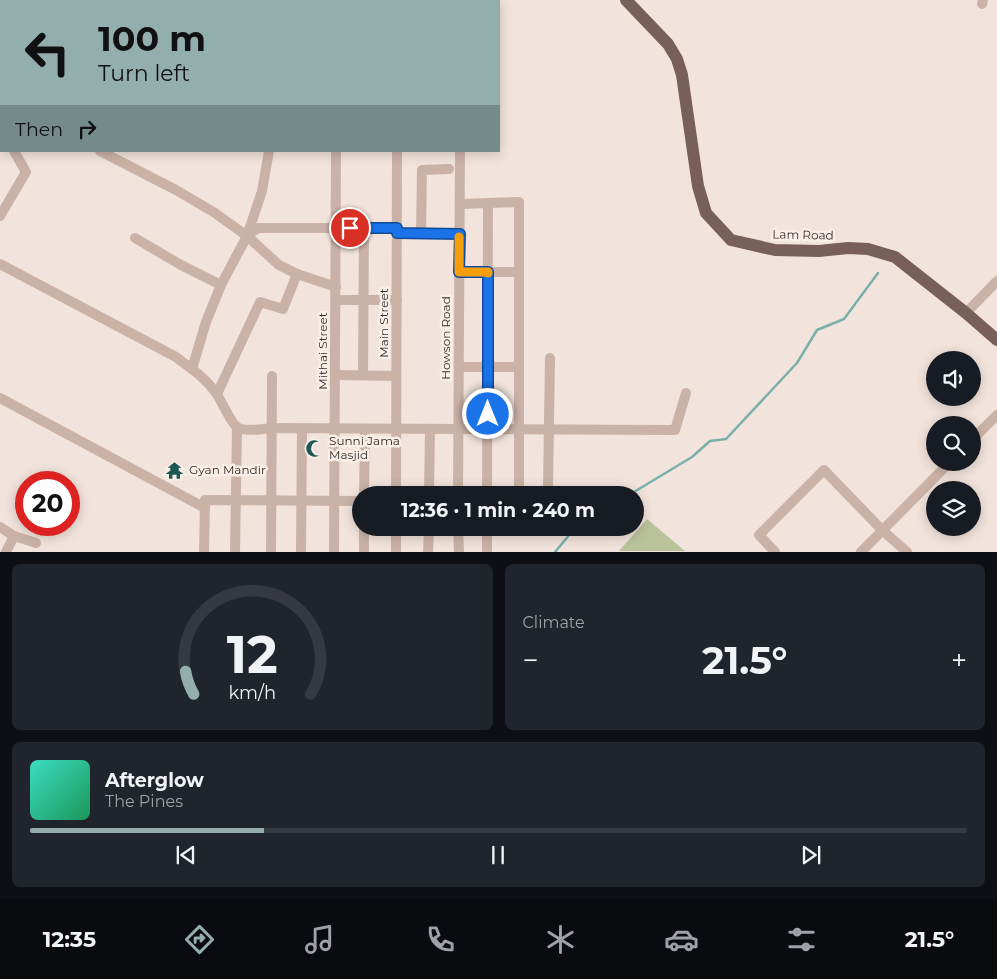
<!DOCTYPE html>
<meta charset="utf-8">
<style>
body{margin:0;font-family:Montserrat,sans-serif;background:#20242c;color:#f1f3f6;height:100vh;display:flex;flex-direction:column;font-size:19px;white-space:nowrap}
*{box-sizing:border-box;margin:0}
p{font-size:16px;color:#9ea1a6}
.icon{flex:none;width:28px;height:28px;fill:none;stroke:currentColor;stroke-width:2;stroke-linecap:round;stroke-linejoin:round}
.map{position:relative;height:552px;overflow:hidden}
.panel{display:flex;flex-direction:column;gap:12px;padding:12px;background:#0d0f14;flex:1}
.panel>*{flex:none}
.banner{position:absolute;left:0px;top:0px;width:500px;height:152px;box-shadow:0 2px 12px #0003;background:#92aead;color:#111;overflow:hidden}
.controls{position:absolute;left:926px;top:351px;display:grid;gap:10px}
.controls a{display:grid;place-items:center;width:55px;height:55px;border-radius:50%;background:#171b24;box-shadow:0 2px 12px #0003;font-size:25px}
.speed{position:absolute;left:15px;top:471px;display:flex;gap:10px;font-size:25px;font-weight:700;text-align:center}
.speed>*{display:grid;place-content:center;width:65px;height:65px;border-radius:50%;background:#171b24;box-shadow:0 2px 12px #0003;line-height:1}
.speed .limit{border:8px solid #d22;background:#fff;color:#111}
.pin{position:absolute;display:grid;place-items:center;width:42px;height:42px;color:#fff;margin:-21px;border:2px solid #fff;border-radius:50%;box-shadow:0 1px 5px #0007}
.me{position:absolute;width:55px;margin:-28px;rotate:0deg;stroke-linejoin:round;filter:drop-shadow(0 0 4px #0008)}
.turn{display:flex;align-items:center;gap:18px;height:105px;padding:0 15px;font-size:22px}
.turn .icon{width:65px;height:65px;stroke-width:2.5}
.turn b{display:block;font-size:35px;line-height:42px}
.then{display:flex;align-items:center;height:48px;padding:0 15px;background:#0003;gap:10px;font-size:19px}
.big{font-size:38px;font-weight:700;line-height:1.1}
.panel .card{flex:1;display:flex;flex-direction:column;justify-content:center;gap:8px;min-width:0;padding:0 18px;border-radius:8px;background:#20242c}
.panel .dial{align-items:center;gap:0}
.dial svg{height:130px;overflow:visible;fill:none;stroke:#363941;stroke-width:7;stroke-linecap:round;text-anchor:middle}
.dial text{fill:#f1f3f6;stroke:none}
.song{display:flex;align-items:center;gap:15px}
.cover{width:60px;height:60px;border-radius:8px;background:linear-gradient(135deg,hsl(170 70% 55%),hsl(150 70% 35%))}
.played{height:5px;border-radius:2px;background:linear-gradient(90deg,#92aead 25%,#363941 25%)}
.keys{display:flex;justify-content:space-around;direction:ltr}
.heat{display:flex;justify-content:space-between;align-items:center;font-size:28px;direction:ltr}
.panel .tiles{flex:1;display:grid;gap:12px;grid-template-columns:1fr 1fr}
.card:last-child{grid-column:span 2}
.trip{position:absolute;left:352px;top:486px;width:292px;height:50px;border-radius:25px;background:#171b24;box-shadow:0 2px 12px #0003;font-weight:700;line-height:50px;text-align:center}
.tabs{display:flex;height:80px;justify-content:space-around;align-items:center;background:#090b0e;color:#9ea1a6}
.tabs .icon{width:35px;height:35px}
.tabs .selected{color:#92aead}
.tabs b{font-size:22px;color:#f1f3f6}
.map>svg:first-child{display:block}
.pitch{fill:#bac29b}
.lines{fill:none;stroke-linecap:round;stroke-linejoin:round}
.stream{stroke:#7ab0aa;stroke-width:2.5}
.minor{stroke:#cbb2a7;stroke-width:10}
.major{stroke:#795f59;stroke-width:12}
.route-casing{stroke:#114b97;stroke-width:12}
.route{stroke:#1a73e8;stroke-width:9}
.slow{stroke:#f59e0b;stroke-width:9}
.labels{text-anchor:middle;stroke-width:5;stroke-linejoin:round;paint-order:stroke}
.street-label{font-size:12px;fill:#372a28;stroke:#faefe8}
.poi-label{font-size:12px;fill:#372a28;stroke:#faefe8;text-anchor:start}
</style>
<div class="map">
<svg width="997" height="552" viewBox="0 0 997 552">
<rect width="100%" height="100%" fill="#f2e4dc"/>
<!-- pitch -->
<path class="pitch" d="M647,519L685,551H619Z"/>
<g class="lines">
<!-- stream -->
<g class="stream">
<path d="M629,495L692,457L710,441L726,439L797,363L817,330L844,319L878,273"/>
<path d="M555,552L575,528"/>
</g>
<!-- minor -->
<g class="minor">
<path d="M55,0L57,1"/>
<path d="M238,0L240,1"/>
<path d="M461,1V0"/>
<path d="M982,4L983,0"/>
<path d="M0,23L1,24"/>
<path d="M0,85H1"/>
<path d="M0,127L1,129"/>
<path d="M100,151L176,190L215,213L247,236L279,265L297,274L336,287"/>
<path d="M460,204L519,202V495"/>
<path d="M0,216L26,172L14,151"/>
<path d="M397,233L459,234"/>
<path d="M421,233L422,170L449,169"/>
<path d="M247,236L258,228H397"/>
<path d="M135,238L181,265L221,285"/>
<path d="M0,264L176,357C190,368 206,378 216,393C222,401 230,422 237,427C243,432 264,429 272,428L675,430L686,393"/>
<path d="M459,272H519"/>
<path d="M336,300H397"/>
<path d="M966,313L997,281"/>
<path d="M459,367H519"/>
<path d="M192,369L206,322L221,285L247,236L262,191L269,151"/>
<path d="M335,375L396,376"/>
<path d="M363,375L364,228"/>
<path d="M217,394L260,302L283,309L297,274"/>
<path d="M0,398L205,508"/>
<path d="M972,440L997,415"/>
<path d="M548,486L550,358"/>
<path d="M364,495L365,429"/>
<path d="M396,495L397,151"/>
<path d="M429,495L430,430"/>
<path d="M458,495L460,151"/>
<path d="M487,495L488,203"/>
<path d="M0,527L14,536L36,543"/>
<path d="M364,528V552"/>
<path d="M396,528V552"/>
<path d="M458,528L459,552"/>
<path d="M6,552L14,536"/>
<path d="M204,552L205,500L361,501"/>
<path d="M235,552L237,427"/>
<path d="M271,552L272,376"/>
<path d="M301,552L302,429"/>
<path d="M334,552L336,151"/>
<path d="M428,552L429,528"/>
<path d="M487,552V528"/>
<path d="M775,552L759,535L824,470L882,530L907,552"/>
<path d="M861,552L950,462"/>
</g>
<!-- major -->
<path class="major" d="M626,0L668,44L677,59L682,75L698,186L706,213L731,240L775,250L819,251L848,248L868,249L895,257L966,313L997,340"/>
</g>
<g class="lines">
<defs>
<path id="route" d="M350,228H397V233L460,234L459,272H488V414"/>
</defs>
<!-- route casing -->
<use href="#route" class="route-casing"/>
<!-- route -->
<use href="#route" class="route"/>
<!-- slow -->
<path class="slow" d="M459,237V272H488V273"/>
</g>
<!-- icons -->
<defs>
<symbol id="mosque-bare" viewBox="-9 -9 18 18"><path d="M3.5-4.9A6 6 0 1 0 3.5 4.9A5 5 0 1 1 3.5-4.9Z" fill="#1d5954" stroke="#faefe8" stroke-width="2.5" paint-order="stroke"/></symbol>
<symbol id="temple-bare" viewBox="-9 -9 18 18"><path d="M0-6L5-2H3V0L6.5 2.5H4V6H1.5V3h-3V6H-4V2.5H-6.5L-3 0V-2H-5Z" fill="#1d5954" stroke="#faefe8" stroke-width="2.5" paint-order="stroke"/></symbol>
</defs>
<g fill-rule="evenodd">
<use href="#mosque-bare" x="302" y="436" width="25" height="25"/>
<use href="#temple-bare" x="162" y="458" width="25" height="25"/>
</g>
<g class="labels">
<!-- street labels -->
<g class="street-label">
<text transform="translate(803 235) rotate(1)" y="4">Lam Road</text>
<text transform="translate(384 323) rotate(-90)" y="4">Main Street</text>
<text transform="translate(446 338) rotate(-90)" y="4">Howson Road</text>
<text transform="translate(323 351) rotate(-90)" y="4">Mithai Street</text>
</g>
<!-- poi labels -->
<g class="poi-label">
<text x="329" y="445">Sunni Jama<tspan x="329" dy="14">Masjid</tspan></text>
<text x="189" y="474">Gyan Mandir</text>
</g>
</g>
</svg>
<div class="controls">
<a><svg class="icon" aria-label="sound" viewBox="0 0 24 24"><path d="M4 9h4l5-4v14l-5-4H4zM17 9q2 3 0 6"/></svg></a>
<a><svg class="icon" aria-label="search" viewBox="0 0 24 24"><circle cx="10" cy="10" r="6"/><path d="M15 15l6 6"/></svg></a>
<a><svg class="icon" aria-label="layers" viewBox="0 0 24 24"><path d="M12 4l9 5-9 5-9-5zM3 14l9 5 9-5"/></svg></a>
</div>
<div class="speed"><div class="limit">20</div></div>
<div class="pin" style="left:350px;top:228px;background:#d93025"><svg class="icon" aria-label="arrive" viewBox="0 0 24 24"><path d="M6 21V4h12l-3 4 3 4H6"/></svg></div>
<svg class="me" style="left:488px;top:414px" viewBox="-20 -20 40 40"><circle r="17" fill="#1a73e8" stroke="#fff" stroke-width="3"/><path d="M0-11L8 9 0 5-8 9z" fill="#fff"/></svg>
<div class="trip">12:36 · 1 min · 240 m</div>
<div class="banner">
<div class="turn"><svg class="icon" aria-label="left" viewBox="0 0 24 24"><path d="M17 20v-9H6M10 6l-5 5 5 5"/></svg><div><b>100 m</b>Turn left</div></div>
<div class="then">Then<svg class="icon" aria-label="right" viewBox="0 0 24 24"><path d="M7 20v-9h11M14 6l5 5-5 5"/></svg></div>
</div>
</div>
<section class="panel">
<div class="tiles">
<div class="card dial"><svg viewBox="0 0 100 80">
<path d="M14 69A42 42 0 1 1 86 69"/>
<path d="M14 69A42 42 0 0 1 9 55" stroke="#92aead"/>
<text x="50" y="56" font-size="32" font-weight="700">12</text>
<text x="50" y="72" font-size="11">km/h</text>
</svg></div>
<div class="card"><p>Climate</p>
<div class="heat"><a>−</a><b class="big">21.5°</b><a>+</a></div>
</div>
<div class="card">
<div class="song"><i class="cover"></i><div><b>Afterglow</b><p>The Pines</p></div></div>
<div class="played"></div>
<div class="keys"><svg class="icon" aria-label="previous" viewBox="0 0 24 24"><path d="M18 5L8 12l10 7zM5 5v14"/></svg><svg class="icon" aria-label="pause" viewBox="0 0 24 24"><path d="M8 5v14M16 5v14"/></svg><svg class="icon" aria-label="next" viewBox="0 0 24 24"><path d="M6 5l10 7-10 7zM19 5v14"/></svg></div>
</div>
</div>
</section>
<nav class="tabs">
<b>12:35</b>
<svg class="icon selected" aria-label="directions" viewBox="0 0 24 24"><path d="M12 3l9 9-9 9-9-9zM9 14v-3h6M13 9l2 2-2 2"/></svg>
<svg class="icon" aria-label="music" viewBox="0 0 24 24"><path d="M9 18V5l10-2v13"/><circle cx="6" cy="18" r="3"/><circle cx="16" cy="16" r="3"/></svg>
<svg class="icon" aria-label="phone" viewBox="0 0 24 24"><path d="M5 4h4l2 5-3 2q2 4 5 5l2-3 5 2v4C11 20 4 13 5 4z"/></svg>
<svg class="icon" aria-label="climate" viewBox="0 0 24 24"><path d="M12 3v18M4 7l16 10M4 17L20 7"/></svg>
<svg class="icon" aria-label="car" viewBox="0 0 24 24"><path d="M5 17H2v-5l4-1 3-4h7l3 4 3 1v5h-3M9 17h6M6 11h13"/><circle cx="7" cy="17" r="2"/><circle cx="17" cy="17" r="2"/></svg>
<svg class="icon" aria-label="filters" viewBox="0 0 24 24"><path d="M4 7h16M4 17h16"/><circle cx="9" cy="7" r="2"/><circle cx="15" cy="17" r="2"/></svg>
<b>21.5°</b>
</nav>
